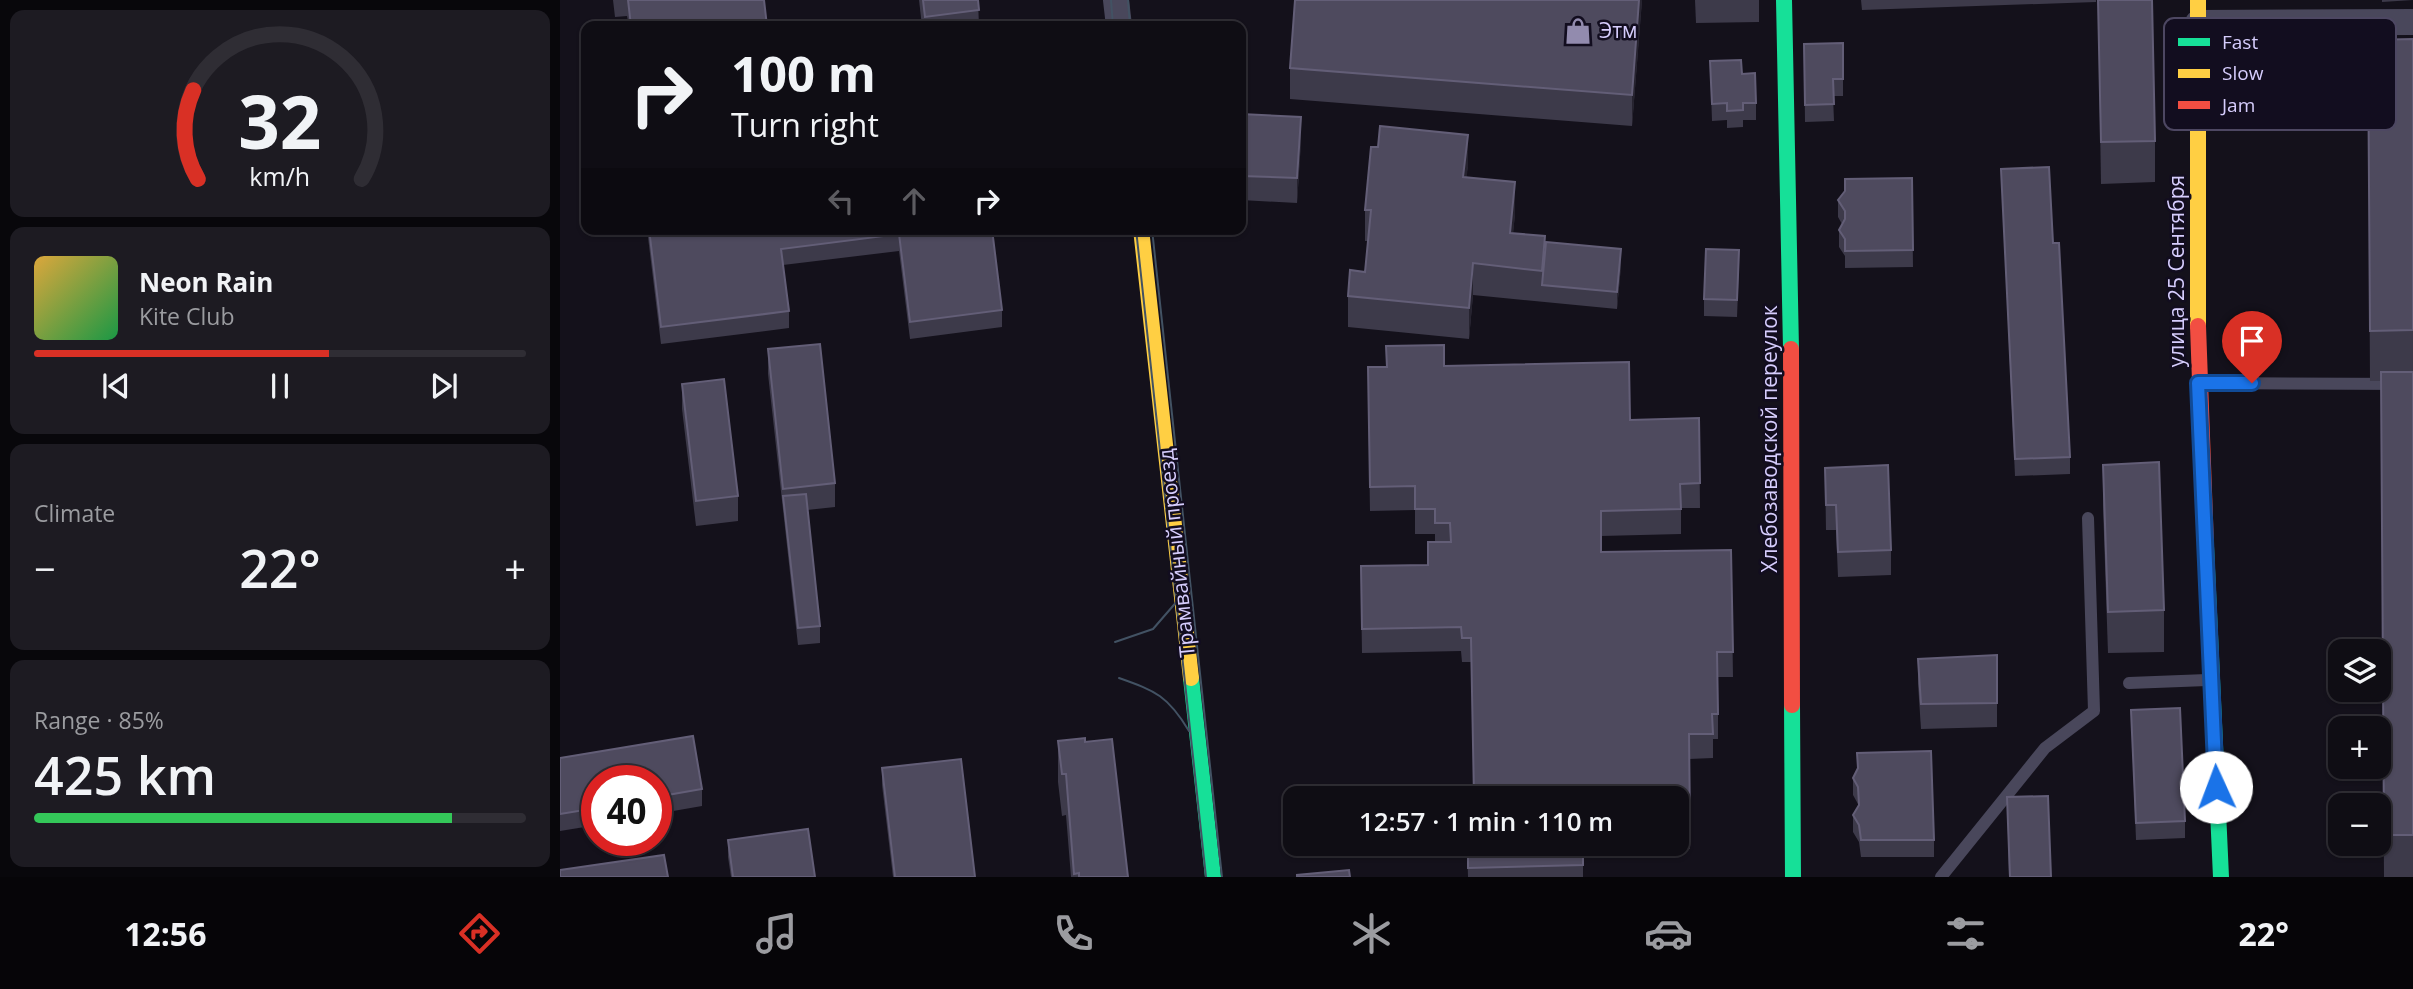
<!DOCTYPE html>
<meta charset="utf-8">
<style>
body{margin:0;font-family:"Open Sans",sans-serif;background:#1d1b22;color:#f1f3f6;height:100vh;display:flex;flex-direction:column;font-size:26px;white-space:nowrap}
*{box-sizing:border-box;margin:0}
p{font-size:23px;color:#9b9ca0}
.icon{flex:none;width:38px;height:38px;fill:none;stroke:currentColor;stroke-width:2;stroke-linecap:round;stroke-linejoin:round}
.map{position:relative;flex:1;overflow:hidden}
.side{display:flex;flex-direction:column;gap:10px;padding:10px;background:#08070b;width:560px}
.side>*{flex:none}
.top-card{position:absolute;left:21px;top:21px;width:665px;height:214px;border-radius:14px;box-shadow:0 2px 5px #0004,0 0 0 2px #2f2d34;background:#0f0d14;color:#f1f3f6;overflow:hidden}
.tools{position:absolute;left:1768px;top:639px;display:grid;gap:14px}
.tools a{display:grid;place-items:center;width:63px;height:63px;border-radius:14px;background:#0f0d14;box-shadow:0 2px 5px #0004,0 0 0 2px #2f2d34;font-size:35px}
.speed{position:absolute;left:21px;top:765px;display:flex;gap:14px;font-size:35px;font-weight:700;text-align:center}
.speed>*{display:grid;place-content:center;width:91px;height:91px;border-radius:50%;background:#0f0d14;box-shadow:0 2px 5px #0004,0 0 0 2px #2f2d34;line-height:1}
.speed .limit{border:10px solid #d22;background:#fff;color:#111}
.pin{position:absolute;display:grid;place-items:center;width:60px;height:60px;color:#fff;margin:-72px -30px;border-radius:50% 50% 50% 0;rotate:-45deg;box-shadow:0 0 7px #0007}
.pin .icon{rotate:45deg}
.me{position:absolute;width:77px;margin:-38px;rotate:358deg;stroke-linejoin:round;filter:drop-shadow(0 0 5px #0008)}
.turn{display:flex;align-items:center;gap:24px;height:147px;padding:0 35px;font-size:32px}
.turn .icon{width:91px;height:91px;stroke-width:2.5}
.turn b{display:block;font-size:49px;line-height:60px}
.lanes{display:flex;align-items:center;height:66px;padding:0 35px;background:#0003;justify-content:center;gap:35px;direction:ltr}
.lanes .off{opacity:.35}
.big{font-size:52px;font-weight:600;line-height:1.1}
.side .widget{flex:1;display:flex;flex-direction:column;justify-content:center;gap:10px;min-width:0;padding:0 24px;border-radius:14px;background:#1d1b22}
.side .dial{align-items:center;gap:0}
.dial svg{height:182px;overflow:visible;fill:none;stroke:#2f2d34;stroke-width:7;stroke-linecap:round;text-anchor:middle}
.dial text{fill:#f1f3f6;stroke:none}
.song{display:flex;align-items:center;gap:21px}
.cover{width:84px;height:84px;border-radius:10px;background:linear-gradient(135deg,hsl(40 70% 55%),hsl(140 70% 35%))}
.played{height:7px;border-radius:4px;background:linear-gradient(90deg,#d93025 60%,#2f2d34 60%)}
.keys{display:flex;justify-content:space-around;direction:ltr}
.heat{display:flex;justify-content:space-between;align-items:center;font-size:38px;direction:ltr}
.charge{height:10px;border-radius:5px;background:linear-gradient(90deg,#34c759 85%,#2f2d34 0)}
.trip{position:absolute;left:723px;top:786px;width:406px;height:70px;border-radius:14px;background:#0f0d14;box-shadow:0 2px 5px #0004,0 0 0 2px #2f2d34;font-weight:600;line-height:70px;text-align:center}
.tabs{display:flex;height:112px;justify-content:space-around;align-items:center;background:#060508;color:#9b9ca0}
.tabs .icon{width:49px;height:49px}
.tabs .active{color:#d93025}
.tabs b{font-size:32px;color:#f1f3f6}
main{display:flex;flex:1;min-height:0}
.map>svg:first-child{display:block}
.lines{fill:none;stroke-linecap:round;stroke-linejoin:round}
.lane{stroke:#49475b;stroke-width:12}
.street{stroke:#49475b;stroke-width:26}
.fast{stroke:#16e098;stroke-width:16}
.slow{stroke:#ffcf43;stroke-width:16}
.jam{stroke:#f24e42;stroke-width:16}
.tram{stroke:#425263;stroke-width:2}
.wall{fill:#3d3a4a}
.shaded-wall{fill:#26232f}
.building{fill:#4e4a5e;stroke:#635e77;stroke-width:2}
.route-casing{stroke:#114b97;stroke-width:18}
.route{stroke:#1a73e8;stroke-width:12}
.labels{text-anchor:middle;stroke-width:5;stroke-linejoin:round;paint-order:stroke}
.poi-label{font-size:21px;fill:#d6cdfd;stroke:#120d1f;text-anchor:start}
.street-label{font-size:21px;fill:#d6cdfd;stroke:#120d1f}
.key{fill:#120d1f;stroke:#4d4762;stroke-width:2}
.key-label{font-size:19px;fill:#d6cdfd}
</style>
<main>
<section class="side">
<div class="widget dial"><svg viewBox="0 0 100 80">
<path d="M14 69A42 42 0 1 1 86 69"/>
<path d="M14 69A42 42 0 0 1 12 30" stroke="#d93025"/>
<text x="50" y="56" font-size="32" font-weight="700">32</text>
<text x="50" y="72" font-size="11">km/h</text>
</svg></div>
<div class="widget">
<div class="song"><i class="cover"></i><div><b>Neon Rain</b><p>Kite Club</p></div></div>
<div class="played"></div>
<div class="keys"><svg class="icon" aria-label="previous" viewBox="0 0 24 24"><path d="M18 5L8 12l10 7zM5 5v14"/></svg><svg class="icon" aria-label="pause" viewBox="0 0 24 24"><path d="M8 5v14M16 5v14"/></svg><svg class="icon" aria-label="next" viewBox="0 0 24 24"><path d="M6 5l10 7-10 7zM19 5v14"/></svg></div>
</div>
<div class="widget"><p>Climate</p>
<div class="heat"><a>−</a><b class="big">22°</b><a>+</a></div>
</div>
<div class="widget"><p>Range · 85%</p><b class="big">425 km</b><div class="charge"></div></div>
</section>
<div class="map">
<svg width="1853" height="877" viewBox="0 0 1853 877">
<rect width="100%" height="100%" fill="#14111b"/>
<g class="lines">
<!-- lane -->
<g class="lane">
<path d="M1642,383L1853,384"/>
<path d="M1569,683L1647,680"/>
<path d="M1381,877L1485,748L1534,711L1528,518"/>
</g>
<!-- street -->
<g class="street">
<path d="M556,0L559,26"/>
<path d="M1638,23L1853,22"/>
</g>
<!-- fast -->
<g class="fast">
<path d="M1224,0L1231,349"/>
<path d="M1646,546L1661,877"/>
<path d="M631,678L653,877"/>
<path d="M1232,705L1233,877"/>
</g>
<!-- slow -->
<g class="slow">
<path d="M1638,0V326"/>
<path d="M581,229L631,678"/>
</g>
<!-- jam -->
<g class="jam">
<path d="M1638,326L1646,546"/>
<path d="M1231,349L1232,705"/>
</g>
<!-- tram -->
<g class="tram">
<path d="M551,0L553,26"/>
<path d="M568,0L570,26"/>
<path d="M576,229L646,877"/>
<path d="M592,229L662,877"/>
<path d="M555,642L593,629L619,599"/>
<path d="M559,678C596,691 608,696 629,731"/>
</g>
</g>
<!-- wall -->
<g class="wall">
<path d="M53,0H204L207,26H69L67,16L55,17Z"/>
<path d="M359,0H418L419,26H362Z"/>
<path d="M1082,0L1072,126L730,99V68Z"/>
<path d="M1135,0H1199V22L1136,23Z"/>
<path d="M1301,0H1536V2L1302,10Z"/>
<path d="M1538,0L1595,141V182L1541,184Z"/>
<path d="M1822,0H1853L1822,2Z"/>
<path d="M1853,39V877H1824L1821,381H1810L1808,40Z"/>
<path d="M1283,43V96H1273L1274,121L1245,122L1244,44Z"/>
<path d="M1150,61L1182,74L1196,103V120H1183V127L1167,128V120L1152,121Z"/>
<path d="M681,114L741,141L737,203L681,200Z"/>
<path d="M908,166L906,177L955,214L953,233L985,251L1061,266L1057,309L913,295L909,339L788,327V296L805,272L808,241H805V210Z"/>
<path d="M1441,169L1493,243L1510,457V474L1455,476Z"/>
<path d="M1352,178L1353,267L1285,268V256L1279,247V230L1282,224L1278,217V200Z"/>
<path d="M87,229H432L442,310V327L350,339L339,251L223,265L229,311V328L101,344Z"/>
<path d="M1179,267L1177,317L1144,316V299Z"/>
<path d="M826,346L884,366L1070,420L1139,418L1140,508H1121V534L1041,536V552L1171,550L1173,677H1158V739H1153V758L1129,759L1130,849L1023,851V877H908L907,844H1116V798L911,662H902L901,651L802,653L801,591L868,565L875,542V534H855V510L810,511L808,392L826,367Z"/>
<path d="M208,349L275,483V507L247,510L260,626V643L238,645L208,374Z"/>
<path d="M122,384L178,496V521L136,526L122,409Z"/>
<path d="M1543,465L1604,610V652L1548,653L1543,506Z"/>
<path d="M1265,468L1331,550V575L1278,577L1276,530H1266Z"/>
<path d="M1437,655V727L1361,729L1358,684V659Z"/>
<path d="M1571,710L1625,821V838L1576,840Z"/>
<path d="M498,741L525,742L568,877H511L506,815L502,816L498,782Z"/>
<path d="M1297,753L1374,840V857H1301L1299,842L1293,832V815L1298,806V804L1293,795V778L1297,769Z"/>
<path d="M0,758L142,789V806L96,814V780H37V825L0,831Z"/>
<path d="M322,768L415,877H333L322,785Z"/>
<path d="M1447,797L1491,877H1449Z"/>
<path d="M168,840L255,877H171L168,857Z"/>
</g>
<!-- shaded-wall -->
<g class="shaded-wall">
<path d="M1079,0H1082L1072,126V95Z"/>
<path d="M741,117V141L737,203V178Z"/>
<path d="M908,135V166L903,208V177Z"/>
<path d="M955,182V214L950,264V233Z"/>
<path d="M1061,249V266L1057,309V292Z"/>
<path d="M913,263V295L909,339V308Z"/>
</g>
<!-- building -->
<g class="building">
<path d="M68,0H204L207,26H71Z"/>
<path d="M363,0H418L419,10L365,17Z"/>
<path d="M735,0H1079L1072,95L730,68Z"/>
<path d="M1538,0H1592L1595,141L1541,142Z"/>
<path d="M1853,39V330L1810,331L1808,40Z"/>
<path d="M1283,43V79H1273L1274,104L1245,105L1244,44Z"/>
<path d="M1181,60L1182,74L1195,73L1196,103H1183V110L1167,111V103L1152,104L1150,61Z"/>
<path d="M681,114L741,117L737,178L681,176Z"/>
<path d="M820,126L908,135L903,177L955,182L950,233L985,236L982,271L913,263L909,308L788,296L790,270L805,272L811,210H805L811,147H818Z"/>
<path d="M1489,167L1493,243H1499L1510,457L1455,459L1441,169Z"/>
<path d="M1352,178L1353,250L1285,251V239L1279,230L1285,219V211L1278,200L1285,191V179Z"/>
<path d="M89,229H432L442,310L350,322L339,234L221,249L229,311L101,327Z"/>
<path d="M986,242L1061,249L1057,292L982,285Z"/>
<path d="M1146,249L1179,250L1177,300L1144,299Z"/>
<path d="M260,344L275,483L223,489L208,349Z"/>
<path d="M884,345V366L1069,362L1070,420L1139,418L1140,483L1120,484L1121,509L1041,511V552L1171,550L1173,652H1157L1158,714H1152L1153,734H1129L1130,824L1116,825V798H914L911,638H902L901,627L802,629L801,566L868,565V542H891L890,523H875V509H855V486L810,487L808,367H827L826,346Z"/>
<path d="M1821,372H1853V835H1824Z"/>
<path d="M164,379L178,496L136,501L122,384Z"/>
<path d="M1599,462L1604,610L1548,612L1543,465Z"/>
<path d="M1328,465L1331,550L1278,552L1276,505H1266L1265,468Z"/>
<path d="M246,494L260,626L238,628L223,496Z"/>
<path d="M1437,655V703L1361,704L1358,659Z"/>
<path d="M1620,708L1625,821L1576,823L1571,710Z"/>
<path d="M133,736L142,789L96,797V780H37V808L0,814V758Z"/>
<path d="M525,738V742L552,739L568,877H519V873L514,874L506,774H502L498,741Z"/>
<path d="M1371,751L1374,840H1301L1299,825L1293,815L1299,805L1298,787L1293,778L1298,768L1297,753Z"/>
<path d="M401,759L415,877H335L322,768Z"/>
<path d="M1488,796L1491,877H1450L1447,797Z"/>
<path d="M248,829L255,877H173L168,840Z"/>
<path d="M908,844H1023V865L908,868Z"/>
<path d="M104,855L108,877H0V870Z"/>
<path d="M789,870L790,877H737V875Z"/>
</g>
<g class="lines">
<defs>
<path id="route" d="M1656,787L1638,383H1692"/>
</defs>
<!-- route casing -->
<use href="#route" class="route-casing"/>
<!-- route -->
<use href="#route" class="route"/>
</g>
<!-- icons -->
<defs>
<symbol id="shop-bare" viewBox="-9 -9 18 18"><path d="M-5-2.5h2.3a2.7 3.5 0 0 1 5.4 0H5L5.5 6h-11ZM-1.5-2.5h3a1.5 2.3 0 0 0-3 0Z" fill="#928bae" stroke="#120d1f" stroke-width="2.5" paint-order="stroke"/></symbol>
</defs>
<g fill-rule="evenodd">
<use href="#shop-bare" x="999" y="12" width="38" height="38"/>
</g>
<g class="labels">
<!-- poi labels -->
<g class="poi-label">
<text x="1039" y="38">Этм</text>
</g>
<!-- street labels -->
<g class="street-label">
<text transform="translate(1617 271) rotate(-90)" y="7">улица 25 Сентября</text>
<text transform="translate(1210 439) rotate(-90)" y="7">Хлебозаводской переулок</text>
<text transform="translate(617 553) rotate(-96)" y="7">Трамвайный проезд</text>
</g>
</g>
<!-- legend -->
<rect x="1604" y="18" width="232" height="112" rx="10" class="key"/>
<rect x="1618" y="38" width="32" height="8" fill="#16e098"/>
<rect x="1618" y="69" width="32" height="9" fill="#ffcf43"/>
<rect x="1618" y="101" width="32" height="8" fill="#f24e42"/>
<g class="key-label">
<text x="1662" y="49">Fast</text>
<text x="1662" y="80">Slow</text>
<text x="1662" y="112">Jam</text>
</g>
</svg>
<div class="tools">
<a><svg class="icon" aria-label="layers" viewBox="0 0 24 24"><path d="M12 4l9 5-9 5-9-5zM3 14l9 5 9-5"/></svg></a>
<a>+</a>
<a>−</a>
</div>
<div class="speed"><div class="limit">40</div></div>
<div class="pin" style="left:1692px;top:383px;background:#d93025"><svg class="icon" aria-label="arrive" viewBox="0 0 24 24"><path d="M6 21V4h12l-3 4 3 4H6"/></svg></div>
<svg class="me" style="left:1656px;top:787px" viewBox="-20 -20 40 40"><circle r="19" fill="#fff"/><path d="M0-13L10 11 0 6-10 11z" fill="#1a73e8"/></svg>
<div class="trip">12:57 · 1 min · 110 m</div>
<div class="top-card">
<div class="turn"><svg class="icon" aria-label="right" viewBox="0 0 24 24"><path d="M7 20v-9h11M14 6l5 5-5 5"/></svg><div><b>100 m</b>Turn right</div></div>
<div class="lanes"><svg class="icon off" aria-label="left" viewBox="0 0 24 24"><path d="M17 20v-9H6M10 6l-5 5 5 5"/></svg><svg class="icon off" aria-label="ahead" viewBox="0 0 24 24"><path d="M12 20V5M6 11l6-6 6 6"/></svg><svg class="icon" aria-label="right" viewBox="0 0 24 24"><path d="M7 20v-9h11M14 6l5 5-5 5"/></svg></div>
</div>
</div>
</main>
<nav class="tabs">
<b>12:56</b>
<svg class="icon active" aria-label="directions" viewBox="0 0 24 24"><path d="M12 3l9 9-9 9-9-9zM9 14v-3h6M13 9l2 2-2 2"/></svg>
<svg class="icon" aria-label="music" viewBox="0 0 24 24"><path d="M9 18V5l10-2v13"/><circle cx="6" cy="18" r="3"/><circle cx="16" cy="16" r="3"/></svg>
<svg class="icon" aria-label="phone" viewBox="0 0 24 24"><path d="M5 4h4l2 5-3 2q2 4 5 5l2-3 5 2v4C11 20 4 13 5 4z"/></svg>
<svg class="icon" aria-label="climate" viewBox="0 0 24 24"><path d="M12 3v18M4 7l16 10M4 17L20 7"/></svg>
<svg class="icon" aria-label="car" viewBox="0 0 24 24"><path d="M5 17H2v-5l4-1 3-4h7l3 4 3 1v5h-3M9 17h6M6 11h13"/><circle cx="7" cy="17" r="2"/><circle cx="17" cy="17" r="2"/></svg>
<svg class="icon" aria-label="filters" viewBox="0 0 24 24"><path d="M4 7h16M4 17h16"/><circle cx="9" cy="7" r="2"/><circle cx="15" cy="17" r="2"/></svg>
<b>22°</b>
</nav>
